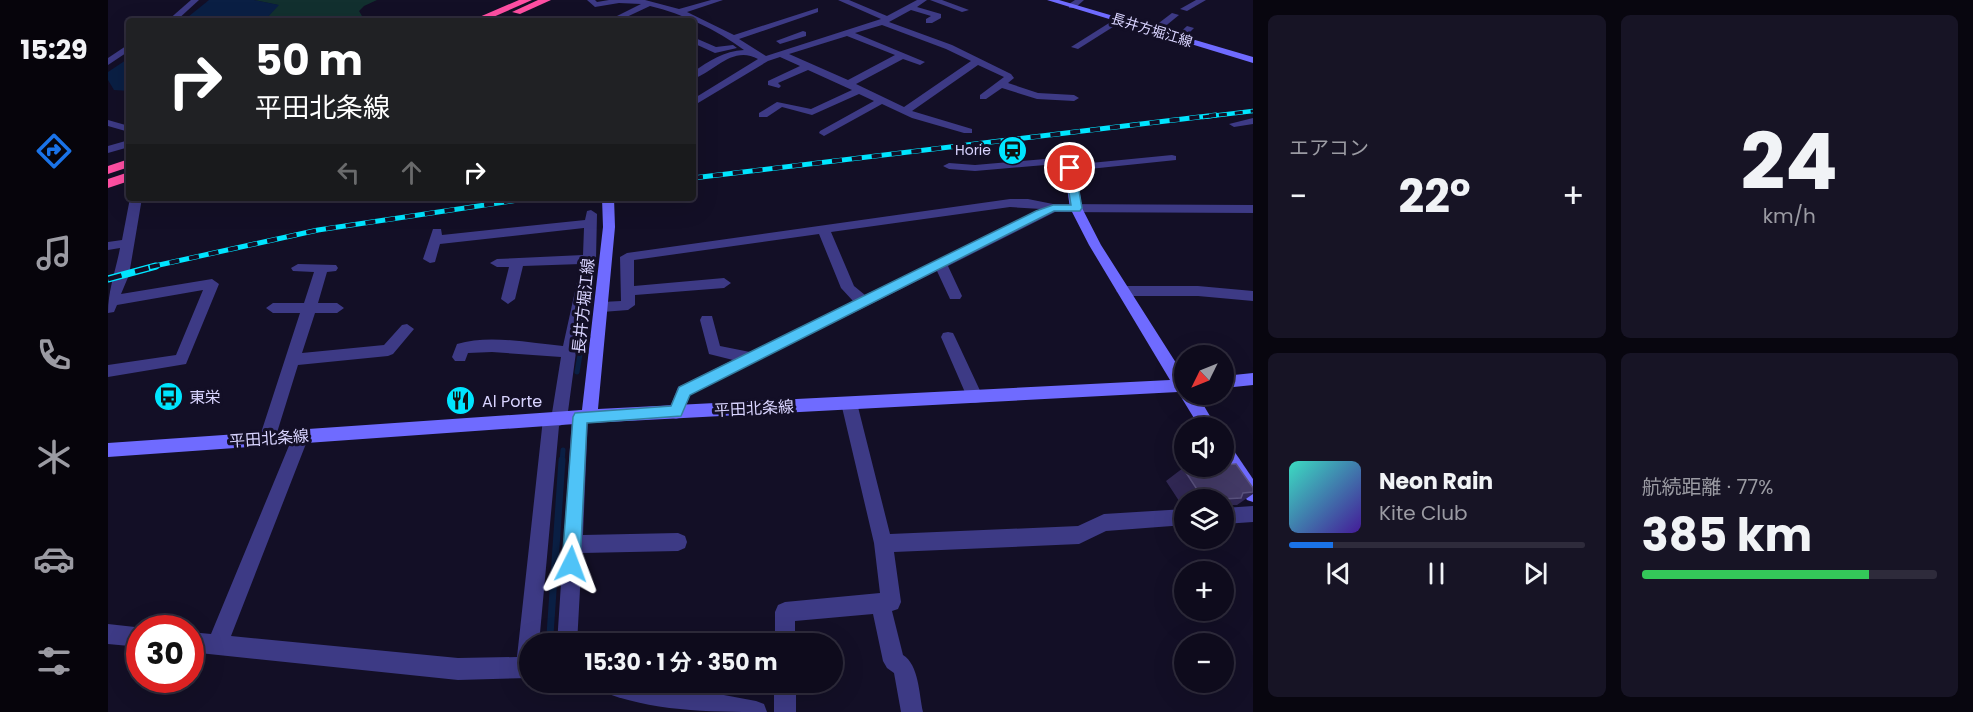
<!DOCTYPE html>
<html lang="ja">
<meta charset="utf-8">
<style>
body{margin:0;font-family:Poppins,"Noto Sans JP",sans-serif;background:#171425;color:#f1f3f6;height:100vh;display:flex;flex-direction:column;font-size:22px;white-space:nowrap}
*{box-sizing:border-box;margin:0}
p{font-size:20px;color:#9b9ba3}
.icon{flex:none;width:33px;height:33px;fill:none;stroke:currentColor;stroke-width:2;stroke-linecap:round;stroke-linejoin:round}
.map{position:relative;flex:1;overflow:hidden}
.drawer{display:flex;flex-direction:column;gap:15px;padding:15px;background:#08060f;width:720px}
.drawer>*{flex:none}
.top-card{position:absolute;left:18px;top:18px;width:570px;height:183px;border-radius:6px;box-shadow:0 6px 24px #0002,0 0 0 2px #2e2b3b;background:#202124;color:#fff;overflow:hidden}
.needle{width:39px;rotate:227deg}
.fabs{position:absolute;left:1066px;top:345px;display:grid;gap:12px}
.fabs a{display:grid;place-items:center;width:60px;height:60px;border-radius:50%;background:#0e0b1c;box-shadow:0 6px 24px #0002,0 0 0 2px #2e2b3b;font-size:30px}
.speed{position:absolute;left:18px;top:615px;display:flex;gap:12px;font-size:30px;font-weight:700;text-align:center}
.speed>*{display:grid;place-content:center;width:78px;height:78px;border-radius:50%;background:#0e0b1c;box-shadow:0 6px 24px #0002,0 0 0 2px #2e2b3b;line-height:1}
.speed .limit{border:9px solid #d22;background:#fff;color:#111}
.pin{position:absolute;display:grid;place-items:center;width:51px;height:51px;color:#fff;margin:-26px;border:3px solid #fff;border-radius:50%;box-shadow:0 2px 6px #0007}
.me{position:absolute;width:66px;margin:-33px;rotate:3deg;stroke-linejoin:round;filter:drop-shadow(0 0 4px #0008)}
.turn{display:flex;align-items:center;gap:21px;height:126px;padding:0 30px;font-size:27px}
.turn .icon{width:78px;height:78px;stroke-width:2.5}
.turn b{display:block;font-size:42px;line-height:51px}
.lanes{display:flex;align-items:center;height:57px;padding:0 30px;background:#0003;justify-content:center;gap:30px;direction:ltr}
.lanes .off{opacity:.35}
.big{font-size:45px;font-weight:700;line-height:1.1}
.drawer .widget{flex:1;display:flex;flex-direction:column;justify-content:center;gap:9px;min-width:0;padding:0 21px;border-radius:9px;background:#171425}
.drawer .dial{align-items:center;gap:0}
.dial b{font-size:78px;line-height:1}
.song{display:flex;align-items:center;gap:18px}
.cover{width:72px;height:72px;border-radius:9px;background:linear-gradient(135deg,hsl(170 70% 55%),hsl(260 70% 35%))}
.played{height:6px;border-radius:3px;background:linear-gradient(90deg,#1a73e8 15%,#2e2b3b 15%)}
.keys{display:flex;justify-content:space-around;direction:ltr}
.heat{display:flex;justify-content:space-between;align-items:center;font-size:33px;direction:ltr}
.charge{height:9px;border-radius:4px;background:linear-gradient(90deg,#34c759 77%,#2e2b3b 0)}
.drawer .tiles{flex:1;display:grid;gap:15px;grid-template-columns:repeat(2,1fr)}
.trip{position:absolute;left:411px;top:633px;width:324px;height:60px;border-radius:30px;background:#0e0b1c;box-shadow:0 6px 24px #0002,0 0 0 2px #2e2b3b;font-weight:700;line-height:60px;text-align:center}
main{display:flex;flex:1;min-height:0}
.menu{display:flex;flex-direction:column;width:108px;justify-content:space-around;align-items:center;background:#06040b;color:#9b9ba3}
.menu .icon{width:42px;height:42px}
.menu .selected{color:#1a73e8}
.menu b{font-size:27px;color:#f1f3f6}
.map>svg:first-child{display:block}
.green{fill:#12302f}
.water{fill:#0a1f44}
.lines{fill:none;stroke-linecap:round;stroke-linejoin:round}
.stream-far1{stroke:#0a1f44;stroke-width:5}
.stream{stroke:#0a1f44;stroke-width:7}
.street{fill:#3d3a85;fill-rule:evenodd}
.secondary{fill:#6f6bff;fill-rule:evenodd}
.highway{fill:#ff4fa3;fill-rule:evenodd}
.rail-far2-casing{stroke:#00e5ff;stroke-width:4.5}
.rail-far1-casing{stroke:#00e5ff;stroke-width:5}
.rail-casing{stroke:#00e5ff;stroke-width:7}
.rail-far2{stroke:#130f26;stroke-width:3;stroke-dasharray:8;stroke-linecap:butt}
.rail-far1{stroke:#130f26;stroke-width:4;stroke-dasharray:10;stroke-linecap:butt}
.rail{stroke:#130f26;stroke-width:4.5;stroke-dasharray:14;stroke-linecap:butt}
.wall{fill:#312854}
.building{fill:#433a66;stroke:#5a527e;stroke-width:1.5}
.route{fill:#4fc3f7;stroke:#337fa1;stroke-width:1.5}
.labels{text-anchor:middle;stroke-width:6;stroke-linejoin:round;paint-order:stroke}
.far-street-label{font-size:14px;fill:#d9d4ff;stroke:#130f26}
.far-poi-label{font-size:14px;fill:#d9d4ff;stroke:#130f26;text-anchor:end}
.street-label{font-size:16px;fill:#d9d4ff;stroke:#130f26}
.poi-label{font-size:16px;fill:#d9d4ff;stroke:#130f26;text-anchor:start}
</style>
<main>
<nav class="menu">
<b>15:29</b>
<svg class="icon selected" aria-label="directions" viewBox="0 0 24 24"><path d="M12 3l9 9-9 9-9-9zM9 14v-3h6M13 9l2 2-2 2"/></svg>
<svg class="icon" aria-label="music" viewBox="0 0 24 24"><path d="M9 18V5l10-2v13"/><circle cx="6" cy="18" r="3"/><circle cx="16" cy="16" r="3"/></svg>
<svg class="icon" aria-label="phone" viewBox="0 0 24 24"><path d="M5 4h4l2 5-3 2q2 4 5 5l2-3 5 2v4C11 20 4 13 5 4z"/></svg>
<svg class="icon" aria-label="climate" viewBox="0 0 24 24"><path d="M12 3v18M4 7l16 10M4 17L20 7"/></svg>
<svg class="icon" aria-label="car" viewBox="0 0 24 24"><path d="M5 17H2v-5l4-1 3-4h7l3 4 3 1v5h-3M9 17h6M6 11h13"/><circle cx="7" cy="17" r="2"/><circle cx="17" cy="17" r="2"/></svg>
<svg class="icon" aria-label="filters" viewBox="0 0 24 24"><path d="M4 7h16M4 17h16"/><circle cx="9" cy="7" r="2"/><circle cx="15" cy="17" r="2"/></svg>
</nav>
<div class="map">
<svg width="1145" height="712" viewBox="0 0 1145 712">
<rect width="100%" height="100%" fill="#130f26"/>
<!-- green -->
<path class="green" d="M146,0H269L256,6L251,11L257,21H156L170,5Z"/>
<!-- water -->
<g class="water">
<path d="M101,0H146L171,5L156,21H75Z"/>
<path d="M21,58V91L6,90L0,80V72Z"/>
</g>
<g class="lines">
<!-- stream-far1 -->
<g class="stream-far1">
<path d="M480,299L485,274"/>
<path d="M469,372L479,314"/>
<path d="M454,462L455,450"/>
</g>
<!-- stream -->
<path class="stream" d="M442,635L454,460"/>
<!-- street -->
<g class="street">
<path d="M83,0H91L68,21H59Z"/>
<path d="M479,0H487L489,2L501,0H537L571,9L603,0H615L579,12L626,35L710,8V12L631,39L658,56L773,19L730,0H741L779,16L809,0H819L809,7L833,14V18L824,23H818V19L823,16L803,10L781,22L844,45L903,74L906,78L900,83L930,93L966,95L971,98L966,101L929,99L894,88L878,99H872V95L896,77L870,65L804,111L864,129V133H856L804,118L774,104L716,136L711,133L712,131L766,101L751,94L704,115L674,107L659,117H651V113L669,102L703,109L744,90L700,70L670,83L673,86L671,88L660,85V81L692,66L672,57L660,61L585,106V99L650,59C625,45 607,71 585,79V72C601,61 616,51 636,50C608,29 575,14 542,6L510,21H499L533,4L511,3L487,7ZM774,25L838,49L863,61L796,107L748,84L795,59L812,65L817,62L747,33ZM739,36L787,55L740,80L681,54Z"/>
<path d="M822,0H834L861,10L854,12Z"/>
<path d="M967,0H976L967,8H961V4Z"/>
<path d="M1088,0H1098L1079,11L1072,9Z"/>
<path d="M1064,13L1071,15L1049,33H1043V29Z"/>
<path d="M1009,18L1016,20L970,49L963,47Z"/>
<path d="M1079,26L1086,28L1074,40H1068V36Z"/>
<path d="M695,31L698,32V36L672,44L668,41Z"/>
<path d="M585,37L608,47L625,45L629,48L607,53L585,43Z"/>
<path d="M21,44V51L0,65V58Z"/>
<path d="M1145,118V124L1126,127L1121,124Z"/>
<path d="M0,120L21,126V132L0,126Z"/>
<path d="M21,140V147L0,153V146Z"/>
<path d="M1064,155L1068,156V160L962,171L937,165L867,171L841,169L835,166L841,163L867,165L937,159L962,165Z"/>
<path d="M22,198H34L21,275L13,294L104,279L111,284L78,364L0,377V365L68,355L95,290L9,305L6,312L0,313C0,290 8,270 12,248L0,250V242L14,240Z"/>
<path d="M902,199H920L945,204L1145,205V213L947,212L840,266L854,296L852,299H842L829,271L582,395L574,417L568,419L562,417L560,412L570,387L625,360L601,354L592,320L594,316H604L612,346L642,352L745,301L733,288L711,234L526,260V286L616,278L623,283L616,288L527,295V305L520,310L494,312L487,307L494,302L513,301L512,257L519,253ZM902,207L933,209L757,295L746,286L723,232Z"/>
<path d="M483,210L489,214L488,259L468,352L459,419L457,424L451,426L431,644H422V678L350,680L82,652V632L103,634L185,436L187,431L193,429L199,431L201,436L123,636L350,658L409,657L435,419L437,414L444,413L453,357L384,352L360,353L357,361H347L344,357L349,344C381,334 422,343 455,346L473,264L415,266L407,299L400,304L393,299L401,267H389L382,263L389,259L475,255L476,228L332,244L327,262L322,263L315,259L325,229H333L334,235L477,220L479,211Z"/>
<path d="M190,264L228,265L230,268L228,271L219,272L210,303H229L236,308L229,313H207L194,353L276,345L294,325L299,324L306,329L285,354L280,356L190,365L167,439L165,444L159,446L153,444L151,439L192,313H165L158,308L165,303H196L206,272L185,271L183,268Z"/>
<path d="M1015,286H1090L1145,291V301L1090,296H1015L1008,291Z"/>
<path d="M840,332L845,333L847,337L875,397L873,402L867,403L861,402L859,397L833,337L835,333Z"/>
<path d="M741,397L747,398L749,403L782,534L970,526L996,514L1077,509V525L998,531L971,544L786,552L793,602L790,609L784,611L795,655C811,665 811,694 815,712H793L786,673L779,668L775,661L765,614L687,621V644H667V612L670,605L677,602L772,593L766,543L733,403L735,398Z"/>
<path d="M472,410L478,412L480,417L475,535L570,533L577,536L579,542L577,548L570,551L474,553L469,644H449L464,417L466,412Z"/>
<path d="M1145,506V522L1116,524V508Z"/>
<path d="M0,624L36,628H32V647L0,644Z"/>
<path d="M487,682H546L648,701L656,704L659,712C602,712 544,712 490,690Z"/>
<rect x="666" y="682" width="22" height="30"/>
</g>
<!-- secondary -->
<g class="secondary">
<path d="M939,0H951L1145,57V63Z"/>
<path d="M962,165L968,168L974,208L993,245L1077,377V394H1089L1109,428H1092L1070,392L481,423L0,457V443L474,410L495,227L494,198H506L507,227L490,409L1062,380L981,245L962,208L956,168Z"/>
<path d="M1145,373V385L1116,388V376Z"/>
<path d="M1116,443L1122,445L1145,479V502L1139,500L1116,464Z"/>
</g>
<!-- highway -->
<g class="highway">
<path d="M411,0H424L376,21H362Z"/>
<path d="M430,0H443L412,14L404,12Z"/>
<path d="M21,159V167L0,174V166Z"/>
<path d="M21,172V181L0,188V179Z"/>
</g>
<defs>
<path id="rail-far2" d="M1095,117L1145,111"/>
<g id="rail-far1">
<path d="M585,178L1108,115"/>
<path d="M42,267L210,230L424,198"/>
</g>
<path id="rail" d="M0,279L48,266"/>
</defs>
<!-- rail-far2 casing -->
<use href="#rail-far2" class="rail-far2-casing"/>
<!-- rail-far1 casing -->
<use href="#rail-far1" class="rail-far1-casing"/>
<!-- rail casing -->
<use href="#rail" class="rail-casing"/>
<!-- rail-far2 -->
<use href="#rail-far2" class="rail-far2"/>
<!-- rail-far1 -->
<use href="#rail-far1" class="rail-far1"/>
<!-- rail -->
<use href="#rail" class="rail"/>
</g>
<!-- wall -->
<path class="wall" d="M1075,468L1145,488V494L1129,505H1123L1116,510V500H1077V507H1075L1058,481Z"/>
<!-- building -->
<path class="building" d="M1128,464L1145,488V492L1135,493L1133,498L1097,500L1096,494H1092L1075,468L1116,466V465Z"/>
<!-- route -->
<path class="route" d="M962,165L967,168L974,208L972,211H946L936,216L582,395L573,416L479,423L472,564L469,570L463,573L457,570L454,564L465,417L467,413L563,406L571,387L928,211L945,205H963L957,168Z"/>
<!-- icons -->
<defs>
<symbol id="station-disc" viewBox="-11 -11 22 22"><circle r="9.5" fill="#00e5ff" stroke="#130f26"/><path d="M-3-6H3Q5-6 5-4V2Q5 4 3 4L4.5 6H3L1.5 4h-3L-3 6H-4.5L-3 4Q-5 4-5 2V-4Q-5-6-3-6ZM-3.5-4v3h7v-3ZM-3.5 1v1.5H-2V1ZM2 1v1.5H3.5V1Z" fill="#111"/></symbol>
<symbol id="bus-disc" viewBox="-11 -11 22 22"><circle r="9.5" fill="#00e5ff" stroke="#130f26"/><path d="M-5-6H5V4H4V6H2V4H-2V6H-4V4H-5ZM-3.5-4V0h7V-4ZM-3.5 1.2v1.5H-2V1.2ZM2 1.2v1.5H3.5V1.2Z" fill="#111"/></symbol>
<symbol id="restaurant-disc" viewBox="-11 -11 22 22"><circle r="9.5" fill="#00e5ff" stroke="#130f26"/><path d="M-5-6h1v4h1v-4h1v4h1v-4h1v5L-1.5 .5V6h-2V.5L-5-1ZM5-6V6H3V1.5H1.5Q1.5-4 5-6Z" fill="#111"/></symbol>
</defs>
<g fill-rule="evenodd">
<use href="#station-disc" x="888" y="134" width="33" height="33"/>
<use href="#bus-disc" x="44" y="380" width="33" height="33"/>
<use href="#restaurant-disc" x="336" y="384" width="33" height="33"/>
</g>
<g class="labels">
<!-- far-street labels -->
<g class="far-street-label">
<text transform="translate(1044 30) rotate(17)" y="5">長井方堀江線</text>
</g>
<!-- far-poi labels -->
<g class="far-poi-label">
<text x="883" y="155">Horie</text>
</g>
<!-- street labels -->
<g class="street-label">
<text transform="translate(475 306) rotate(-84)" y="6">長井方堀江線</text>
<text transform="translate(646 408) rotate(-3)" y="6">平田北条線</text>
<text transform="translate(161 438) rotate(-4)" y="6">平田北条線</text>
</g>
<!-- poi labels -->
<g class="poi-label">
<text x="81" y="403">東栄</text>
<text x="374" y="407">Al Porte</text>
</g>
</g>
</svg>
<div class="fabs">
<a><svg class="needle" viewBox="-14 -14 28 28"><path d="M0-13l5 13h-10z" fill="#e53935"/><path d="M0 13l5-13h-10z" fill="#9b9ba3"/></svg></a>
<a><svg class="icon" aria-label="sound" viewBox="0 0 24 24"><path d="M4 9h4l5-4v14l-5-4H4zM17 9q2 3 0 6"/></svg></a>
<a><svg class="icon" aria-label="layers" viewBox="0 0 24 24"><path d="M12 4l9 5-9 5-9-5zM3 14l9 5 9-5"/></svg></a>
<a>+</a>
<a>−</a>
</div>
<div class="speed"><div class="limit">30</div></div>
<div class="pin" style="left:962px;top:168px;background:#d93025"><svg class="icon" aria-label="arrive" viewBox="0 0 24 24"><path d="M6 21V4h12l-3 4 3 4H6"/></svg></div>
<svg class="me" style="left:463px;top:564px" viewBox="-20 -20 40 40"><path d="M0-17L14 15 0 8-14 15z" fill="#4fc3f7" stroke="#fff" stroke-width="4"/></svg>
<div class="trip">15:30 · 1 分 · 350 m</div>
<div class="top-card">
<div class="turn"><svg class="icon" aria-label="right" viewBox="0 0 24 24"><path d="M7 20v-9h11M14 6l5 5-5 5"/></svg><div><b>50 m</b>平田北条線</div></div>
<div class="lanes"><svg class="icon off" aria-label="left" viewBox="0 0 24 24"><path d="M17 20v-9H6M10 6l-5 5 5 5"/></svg><svg class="icon off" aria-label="ahead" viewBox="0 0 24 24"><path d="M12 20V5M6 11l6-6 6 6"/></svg><svg class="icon" aria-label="right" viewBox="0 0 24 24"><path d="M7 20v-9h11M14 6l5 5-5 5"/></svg></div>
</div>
</div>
<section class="drawer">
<div class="tiles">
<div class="widget"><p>エアコン</p>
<div class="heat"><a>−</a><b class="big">22°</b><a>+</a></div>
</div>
<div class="widget dial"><b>24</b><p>km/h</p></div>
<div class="widget">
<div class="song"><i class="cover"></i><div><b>Neon Rain</b><p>Kite Club</p></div></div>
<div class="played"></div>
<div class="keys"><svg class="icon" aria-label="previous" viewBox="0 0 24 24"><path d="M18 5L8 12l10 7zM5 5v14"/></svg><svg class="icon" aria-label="pause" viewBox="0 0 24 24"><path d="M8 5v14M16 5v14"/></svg><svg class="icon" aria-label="next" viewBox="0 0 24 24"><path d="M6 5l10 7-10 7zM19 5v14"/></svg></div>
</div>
<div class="widget"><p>航続距離 · 77%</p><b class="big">385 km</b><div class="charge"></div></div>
</div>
</section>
</main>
